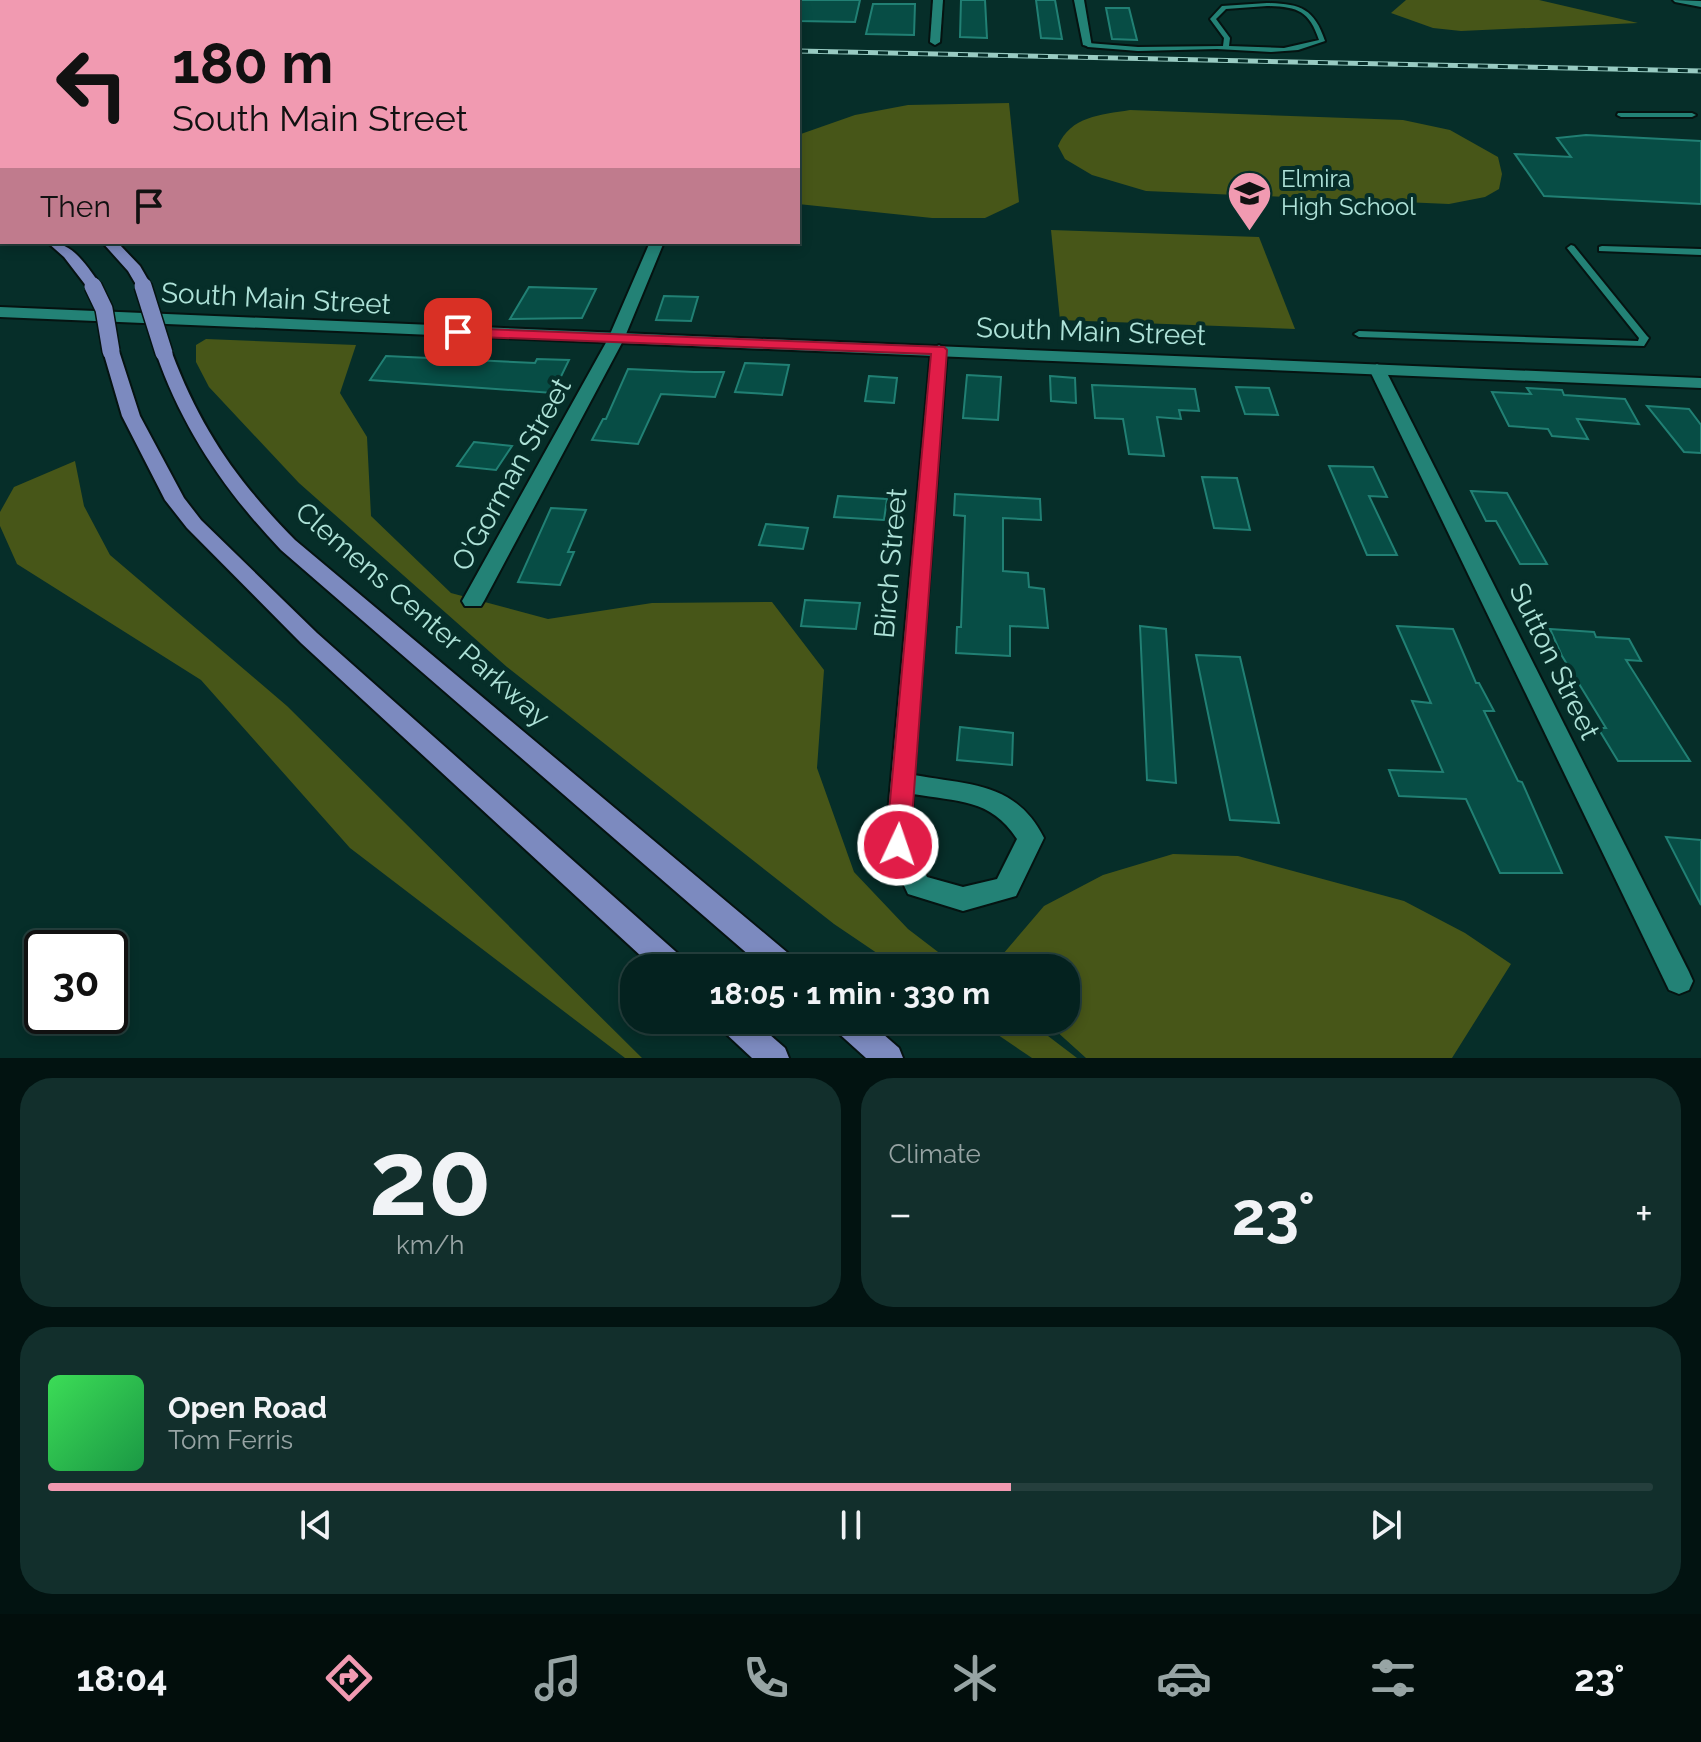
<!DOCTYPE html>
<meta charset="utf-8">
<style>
body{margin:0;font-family:Raleway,sans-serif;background:#122f2c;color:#f1f3f6;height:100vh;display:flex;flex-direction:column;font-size:30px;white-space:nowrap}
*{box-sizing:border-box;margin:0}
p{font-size:26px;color:#97a4a4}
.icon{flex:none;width:44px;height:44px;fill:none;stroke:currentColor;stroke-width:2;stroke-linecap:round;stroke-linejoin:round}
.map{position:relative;height:1058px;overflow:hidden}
.panel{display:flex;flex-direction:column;gap:20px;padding:20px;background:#021311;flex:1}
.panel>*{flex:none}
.banner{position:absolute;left:0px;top:0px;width:800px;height:244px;box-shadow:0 4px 12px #0003,0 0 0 2px #253f3d;background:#f19ab1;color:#111;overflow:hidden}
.speed{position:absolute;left:24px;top:930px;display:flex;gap:16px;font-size:40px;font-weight:700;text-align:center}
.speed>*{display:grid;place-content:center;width:104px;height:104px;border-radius:50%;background:#04221f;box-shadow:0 4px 12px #0003,0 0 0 2px #253f3d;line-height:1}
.speed .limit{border:4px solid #111;border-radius:12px;background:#fff;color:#111}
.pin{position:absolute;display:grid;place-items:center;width:68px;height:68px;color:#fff;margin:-34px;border-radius:16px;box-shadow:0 4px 12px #0006}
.me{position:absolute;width:88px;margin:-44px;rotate:3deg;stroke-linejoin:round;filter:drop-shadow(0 0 6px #0008)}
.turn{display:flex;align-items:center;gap:28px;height:168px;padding:0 40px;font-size:36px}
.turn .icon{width:104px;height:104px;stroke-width:2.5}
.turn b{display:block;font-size:56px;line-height:68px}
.then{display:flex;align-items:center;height:76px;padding:0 40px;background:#0003;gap:16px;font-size:30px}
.big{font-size:60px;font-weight:700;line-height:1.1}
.panel .widget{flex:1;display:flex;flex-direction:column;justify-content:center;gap:12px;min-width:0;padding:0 28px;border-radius:32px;background:#122f2c}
.panel .dial{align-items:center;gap:0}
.dial b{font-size:104px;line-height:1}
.song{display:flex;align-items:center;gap:24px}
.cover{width:96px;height:96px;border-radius:12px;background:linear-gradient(135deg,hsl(130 70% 55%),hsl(140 70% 35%))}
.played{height:8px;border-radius:4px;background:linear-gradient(90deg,#f19ab1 60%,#253f3d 60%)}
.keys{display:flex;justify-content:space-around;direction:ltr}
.heat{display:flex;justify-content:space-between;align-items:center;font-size:44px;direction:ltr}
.panel .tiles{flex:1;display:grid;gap:20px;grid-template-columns:1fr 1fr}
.widget:last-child{grid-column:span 2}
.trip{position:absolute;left:620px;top:954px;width:460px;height:80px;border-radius:32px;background:#04221f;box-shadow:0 4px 12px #0003,0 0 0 2px #253f3d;font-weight:700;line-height:80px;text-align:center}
.dock{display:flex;height:128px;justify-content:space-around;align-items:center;background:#020e0c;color:#97a4a4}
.dock .icon{width:56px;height:56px}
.dock .on{color:#f19ab1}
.dock b{font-size:36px;color:#f1f3f6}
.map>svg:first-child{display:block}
.green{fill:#475618}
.building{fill:#074d45;stroke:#218074;stroke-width:2}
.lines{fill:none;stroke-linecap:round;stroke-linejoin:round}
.lane-casing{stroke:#051311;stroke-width:4}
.street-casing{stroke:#051311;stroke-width:4}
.secondary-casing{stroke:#051311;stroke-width:4}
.primary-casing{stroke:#051311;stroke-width:4}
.lane{fill:#238276;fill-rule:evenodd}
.street{fill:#238276;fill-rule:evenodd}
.secondary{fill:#238276;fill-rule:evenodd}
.primary{fill:#7c8abf;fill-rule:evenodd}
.rail-casing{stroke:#98cbc2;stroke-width:5}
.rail{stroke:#062e29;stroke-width:3;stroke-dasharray:10;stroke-linecap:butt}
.primary-bridge-far1-casing{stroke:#051311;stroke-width:17;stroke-linecap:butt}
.primary-bridge-casing{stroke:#051311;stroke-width:20;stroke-linecap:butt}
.primary-bridge-far1{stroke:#7c8abf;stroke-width:14}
.primary-bridge{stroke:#7c8abf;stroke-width:17}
.route{fill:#e11d48;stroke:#92132f;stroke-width:2}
.labels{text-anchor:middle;stroke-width:8;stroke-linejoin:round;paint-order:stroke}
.far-poi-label{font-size:24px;fill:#aee2d8;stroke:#062e29;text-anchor:start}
.street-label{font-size:28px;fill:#aee2d8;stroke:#062e29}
</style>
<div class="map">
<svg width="1701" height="1058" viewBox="0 0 1701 1058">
<rect width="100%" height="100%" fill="#062e29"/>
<!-- green -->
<g class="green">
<path d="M1406,0H1539L1638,23L1461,31L1433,28L1391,13Z"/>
<path d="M1009,103L1019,202L985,218H932L798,204V135L855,115L908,105Z"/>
<path d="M1130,110L1403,120L1450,130L1498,157L1502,174L1499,189L1485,197L1449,204L1146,191L1092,175L1065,159L1058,146C1071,116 1100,115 1130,110Z"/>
<path d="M1051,230L1259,237L1295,329L1060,320Z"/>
<path d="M206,339L356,345L340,393L367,437L371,516L451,593L548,619L652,603L772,602L824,670L817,768L854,872L908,929L959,968H899L834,924L507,667L299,483L209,387L196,362V345Z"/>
<path d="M75,461L84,506L110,555L287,706L642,1058H625L350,848L201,680L17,564L0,526V512L14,487Z"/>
<path d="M1173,854L1238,856L1404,901L1465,933L1511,964L1452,1058H1086L1044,1020H1066V968H991L1044,906L1103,875Z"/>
<path d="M976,1020H1027L1077,1058H1032Z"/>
</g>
<!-- building -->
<g class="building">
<path d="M798,0H860L855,22L798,21Z"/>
<path d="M961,0H985L987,38L960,37Z"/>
<path d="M1036,0H1055L1062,39L1041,38Z"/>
<path d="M873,4H915L914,35L866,34Z"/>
<path d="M1106,8H1129L1137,40L1112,39Z"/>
<path d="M1586,135L1701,141V204L1544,196L1515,154L1571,157L1557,138Z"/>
<path d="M529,287L596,289L582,318L510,319Z"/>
<path d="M664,296L698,297L691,321L656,320Z"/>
<path d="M386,356L535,363L537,359L569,360L553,393L370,380Z"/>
<path d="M745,363L789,365L782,395L735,392Z"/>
<path d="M628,369L694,372H724L715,397L661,394L638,444L592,440L603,419H606Z"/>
<path d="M967,375L1001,377L998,420L963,418Z"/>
<path d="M869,376L897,378L894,403L865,401Z"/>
<path d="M1050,376L1075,378L1076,403L1051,401Z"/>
<path d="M1092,385L1195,389L1199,411L1179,410L1181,419L1157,417L1164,456L1129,454L1123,419L1095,418Z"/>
<path d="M1236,387L1269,388L1278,415L1245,414Z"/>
<path d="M1527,388L1562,390L1564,395L1625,399L1639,424L1577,419L1588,439L1552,436L1548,429L1509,426L1492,392L1531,394Z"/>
<path d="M1647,406L1689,409L1701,425V453L1684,452Z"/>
<path d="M474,442L512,446L496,470L457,466Z"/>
<path d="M1329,466L1373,467L1387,497L1369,496L1397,555H1367Z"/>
<path d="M1202,477L1237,478L1250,530L1214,528Z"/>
<path d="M1471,491L1507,493L1547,564H1520L1496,521H1486Z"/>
<path d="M955,494L1040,499L1041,520L1003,518V571L1028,573L1029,587L1044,589L1048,628L1010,626V656L956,653L957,627H961L965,516L954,515Z"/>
<path d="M838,496L887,499L884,520L834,517Z"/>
<path d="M551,508L586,510L568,552H574L560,585L518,582Z"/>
<path d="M766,524L808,528L803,549L759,545Z"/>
<path d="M805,600L860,603L856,629L801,626Z"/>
<path d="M1140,626L1166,629L1176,783L1147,780Z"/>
<path d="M1397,626L1453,629L1476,683H1479L1494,711H1484L1518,781L1522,782L1562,873H1500L1466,799L1399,796L1389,770L1443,772L1412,701L1431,703Z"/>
<path d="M1550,629L1594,632L1596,637L1629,639L1641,661L1626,660L1690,761H1618L1598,728H1606L1562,656Z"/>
<path d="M1196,655L1240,657L1279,823L1230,820Z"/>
<path d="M960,727L1013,733L1012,765L957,760Z"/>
<path d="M1666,837L1701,840V905Z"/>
</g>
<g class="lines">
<defs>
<g id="lane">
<path d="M163,0H170L168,2H161Z"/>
<path d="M335,0H341L339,2H333Z"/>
<path d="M1267,3C1300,4 1314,8 1325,41L1298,50L1271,52L1217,49L1138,51L1088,47L1085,45L1088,43L1138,47L1223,46L1224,38L1210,19L1222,6ZM1267,6C1297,7 1309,10 1319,40L1284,48L1229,46L1230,38L1216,19L1226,9Z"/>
<path d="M1618,113H1692L1696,115L1692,117H1621L1617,115Z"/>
<path d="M1571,245L1574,246L1647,336L1649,338L1644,346L1359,337L1354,334L1359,331L1638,341L1639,338L1567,248Z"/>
<path d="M1602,246L1701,249V255L1599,251V247Z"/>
</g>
<g id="street">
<path d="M933,0H943L940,42L935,45L930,42Z"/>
<path d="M1074,0H1084L1092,47L1083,45Z"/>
<path d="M1673,0L1701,1V7L1675,2Z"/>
<rect x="0" y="88" width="2" height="6"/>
<path d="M650,242H664L624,339L484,601L481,606H465L462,601L608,339Z"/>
<path d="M939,345L947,350L914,775C969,785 1016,782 1044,838L1016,896L963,911L908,894L885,845L931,350ZM913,794C958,802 990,798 1017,839L997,879L963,887L927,877L911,845Z"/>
<path d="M1377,364L1385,369L1689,972L1693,981L1689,990L1679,994L1669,990L1369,369Z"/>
</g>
<path id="secondary" d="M0,307L1701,378V388L0,317Z"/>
<g id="primary">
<rect x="0" y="185" width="2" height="9"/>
<rect x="0" y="211" width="2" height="9"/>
<path d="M47,242C73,242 85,264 100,284L97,287H87L64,257Z"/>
<path d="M102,242H117L140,266L151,285L148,288H138L128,271Z"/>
<path d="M111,346L119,351L140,416L184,498L201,520L317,633L684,959L688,968H654L301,643L187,528L165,500L122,416L103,351Z"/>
<path d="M164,348L172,353C201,430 238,482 295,540L795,959L799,968H764L281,550C225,491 183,430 156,353Z"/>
<path d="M717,1020H753L785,1048L789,1058H752L722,1030Z"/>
<path d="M830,1020H867L899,1048L903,1058H866L835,1030Z"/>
</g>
</defs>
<!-- lane casing -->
<use href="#lane" class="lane-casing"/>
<!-- street casing -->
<use href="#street" class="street-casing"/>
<!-- secondary casing -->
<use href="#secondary" class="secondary-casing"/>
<!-- primary casing -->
<use href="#primary" class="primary-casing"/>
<!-- lane -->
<use href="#lane" class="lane"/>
<!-- street -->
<use href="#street" class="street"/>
<!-- secondary -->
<use href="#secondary" class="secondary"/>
<!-- primary -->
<use href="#primary" class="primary"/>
<defs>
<path id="rail" d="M798,51L1701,71"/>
</defs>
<!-- rail casing -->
<use href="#rail" class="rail-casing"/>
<!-- rail -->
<use href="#rail" class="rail"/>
<defs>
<g id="primary-bridge-far1">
<path d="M92,284L94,288"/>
<path d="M143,285L144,288"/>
</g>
<g id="primary-bridge">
<path d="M93,286L104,309L111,351"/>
<path d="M143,286L164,353"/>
</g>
</defs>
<!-- primary-bridge-far1 casing -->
<use href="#primary-bridge-far1" class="primary-bridge-far1-casing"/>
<!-- primary-bridge casing -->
<use href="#primary-bridge" class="primary-bridge-casing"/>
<!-- primary-bridge-far1 -->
<use href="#primary-bridge-far1" class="primary-bridge-far1"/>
<!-- primary-bridge -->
<use href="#primary-bridge" class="primary-bridge"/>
</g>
<!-- route -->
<path class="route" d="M458,328L944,347L947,350L910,845L906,852L898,855L890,852L886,845L931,354L452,336L450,332Z"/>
<!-- icons -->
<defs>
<symbol id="school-pin" viewBox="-11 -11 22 30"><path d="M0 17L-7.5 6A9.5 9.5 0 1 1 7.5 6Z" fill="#f19ab1" stroke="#062e29"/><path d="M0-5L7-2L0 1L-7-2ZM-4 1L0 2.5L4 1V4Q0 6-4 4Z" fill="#111"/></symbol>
</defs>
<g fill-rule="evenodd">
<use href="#school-pin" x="1224" y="168" width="51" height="69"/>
</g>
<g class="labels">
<!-- far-poi labels -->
<g class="far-poi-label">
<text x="1281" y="187">Elmira<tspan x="1281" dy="28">High School</tspan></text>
</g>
<!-- street labels -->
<g class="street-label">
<text transform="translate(276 298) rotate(3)" y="10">South Main Street</text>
<text transform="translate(1091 331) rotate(2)" y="10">South Main Street</text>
<text transform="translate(511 474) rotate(-61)" y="10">O'Gorman Street</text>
<text transform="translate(890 563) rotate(-85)" y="10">Birch Street</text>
<text transform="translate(423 614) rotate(41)" y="10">Clemens Center Parkway</text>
<text transform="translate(1555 661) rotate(64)" y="10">Sutton Street</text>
</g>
</g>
</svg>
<div class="speed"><div class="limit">30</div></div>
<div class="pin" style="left:458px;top:332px;background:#d93025"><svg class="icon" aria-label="arrive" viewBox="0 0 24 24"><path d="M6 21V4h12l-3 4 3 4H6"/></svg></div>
<svg class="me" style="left:898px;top:845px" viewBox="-20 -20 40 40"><circle r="17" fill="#e11d48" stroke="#fff" stroke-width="3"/><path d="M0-11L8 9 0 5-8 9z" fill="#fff"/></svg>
<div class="trip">18:05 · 1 min · 330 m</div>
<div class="banner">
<div class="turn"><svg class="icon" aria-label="left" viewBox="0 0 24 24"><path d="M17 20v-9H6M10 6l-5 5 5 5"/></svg><div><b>180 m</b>South Main Street</div></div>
<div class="then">Then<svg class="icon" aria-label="arrive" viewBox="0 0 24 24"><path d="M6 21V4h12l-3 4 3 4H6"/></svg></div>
</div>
</div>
<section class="panel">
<div class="tiles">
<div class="widget dial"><b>20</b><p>km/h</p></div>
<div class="widget"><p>Climate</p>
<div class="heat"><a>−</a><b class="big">23°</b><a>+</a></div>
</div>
<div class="widget">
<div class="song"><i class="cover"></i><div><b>Open Road</b><p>Tom Ferris</p></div></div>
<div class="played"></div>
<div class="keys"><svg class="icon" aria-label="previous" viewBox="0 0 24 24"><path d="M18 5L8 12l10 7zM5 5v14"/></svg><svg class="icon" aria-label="pause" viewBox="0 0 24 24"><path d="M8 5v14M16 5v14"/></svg><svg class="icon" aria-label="next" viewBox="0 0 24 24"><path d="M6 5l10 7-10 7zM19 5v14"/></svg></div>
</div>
</div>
</section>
<nav class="dock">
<b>18:04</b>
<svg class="icon on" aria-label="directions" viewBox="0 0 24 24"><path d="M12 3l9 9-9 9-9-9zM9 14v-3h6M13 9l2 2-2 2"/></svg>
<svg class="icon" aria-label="music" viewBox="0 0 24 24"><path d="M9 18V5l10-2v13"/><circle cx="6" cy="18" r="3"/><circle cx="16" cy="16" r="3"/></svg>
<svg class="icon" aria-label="phone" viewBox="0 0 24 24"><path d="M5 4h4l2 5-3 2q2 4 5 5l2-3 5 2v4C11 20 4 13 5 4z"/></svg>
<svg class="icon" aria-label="climate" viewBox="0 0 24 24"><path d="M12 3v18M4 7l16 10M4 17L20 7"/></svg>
<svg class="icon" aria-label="car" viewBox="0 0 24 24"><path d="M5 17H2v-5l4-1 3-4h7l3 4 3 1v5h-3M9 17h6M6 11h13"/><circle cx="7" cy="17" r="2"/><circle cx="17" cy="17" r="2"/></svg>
<svg class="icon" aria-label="filters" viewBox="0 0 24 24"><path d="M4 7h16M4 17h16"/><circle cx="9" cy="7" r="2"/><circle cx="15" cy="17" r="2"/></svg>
<b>23°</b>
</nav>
